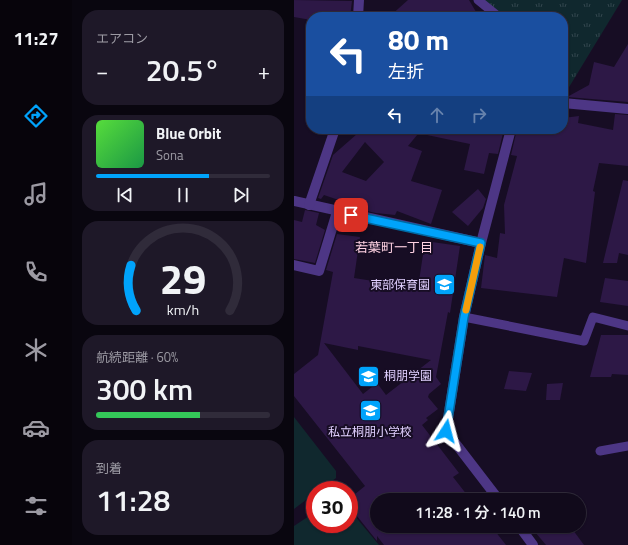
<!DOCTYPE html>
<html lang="ja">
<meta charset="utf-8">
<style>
body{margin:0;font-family:"Titillium Web","Noto Sans JP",sans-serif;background:#1e1828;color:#f1f3f6;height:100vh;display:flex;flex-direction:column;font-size:15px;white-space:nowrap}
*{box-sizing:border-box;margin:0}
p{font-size:13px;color:#9c9aa3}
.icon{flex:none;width:22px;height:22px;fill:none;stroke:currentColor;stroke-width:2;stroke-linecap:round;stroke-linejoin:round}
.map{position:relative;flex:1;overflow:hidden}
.sheet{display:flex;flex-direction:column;gap:10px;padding:10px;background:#09060f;width:222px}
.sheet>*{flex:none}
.banner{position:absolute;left:12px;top:12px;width:262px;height:122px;border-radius:16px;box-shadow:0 1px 3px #0004,0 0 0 1px #302b3a;background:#1a4fa0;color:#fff;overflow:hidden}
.speed{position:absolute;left:12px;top:481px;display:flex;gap:8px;font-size:20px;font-weight:700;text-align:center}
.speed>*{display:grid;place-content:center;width:52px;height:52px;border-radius:50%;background:#110a1b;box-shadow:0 1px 3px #0004,0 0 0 1px #302b3a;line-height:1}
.speed .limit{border:6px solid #d22;background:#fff;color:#111}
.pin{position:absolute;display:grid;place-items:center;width:34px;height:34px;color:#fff;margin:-17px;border-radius:8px;box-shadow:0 2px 6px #0006}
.me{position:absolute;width:44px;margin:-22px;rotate:9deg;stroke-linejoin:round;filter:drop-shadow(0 0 3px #0008)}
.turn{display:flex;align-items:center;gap:14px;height:84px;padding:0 16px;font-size:18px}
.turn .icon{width:52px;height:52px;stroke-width:2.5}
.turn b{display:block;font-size:28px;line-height:34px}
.lanes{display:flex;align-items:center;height:38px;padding:0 16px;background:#0003;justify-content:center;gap:20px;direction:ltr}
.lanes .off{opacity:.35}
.big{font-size:30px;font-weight:600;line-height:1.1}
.sheet .card{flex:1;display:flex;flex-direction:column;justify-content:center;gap:6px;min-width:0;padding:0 14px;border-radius:16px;background:#1e1828}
.sheet .dial{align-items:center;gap:0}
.dial svg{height:104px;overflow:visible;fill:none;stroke:#302b3a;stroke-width:7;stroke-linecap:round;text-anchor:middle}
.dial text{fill:#f1f3f6;stroke:none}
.song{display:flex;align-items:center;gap:12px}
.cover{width:48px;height:48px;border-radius:6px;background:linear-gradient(135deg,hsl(110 70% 55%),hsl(140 70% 35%))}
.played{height:4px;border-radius:2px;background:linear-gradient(90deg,#00a3fb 65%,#302b3a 65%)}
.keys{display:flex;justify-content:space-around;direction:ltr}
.heat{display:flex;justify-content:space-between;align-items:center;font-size:22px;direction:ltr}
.charge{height:6px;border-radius:3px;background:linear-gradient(90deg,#34c759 60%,#302b3a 0)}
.trip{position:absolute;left:76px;top:493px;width:216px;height:40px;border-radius:20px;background:#110a1b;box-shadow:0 1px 3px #0004,0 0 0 1px #302b3a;font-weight:600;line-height:40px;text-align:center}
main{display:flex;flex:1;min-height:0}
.tabs{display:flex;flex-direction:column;width:72px;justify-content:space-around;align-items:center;background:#07040b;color:#9c9aa3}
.tabs .icon{width:28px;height:28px}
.tabs .current{color:#00a3fb}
.tabs b{font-size:18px;color:#f1f3f6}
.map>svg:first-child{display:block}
.grass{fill:#10282e}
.park{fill:url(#park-tufts)}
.building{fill:#2d1846;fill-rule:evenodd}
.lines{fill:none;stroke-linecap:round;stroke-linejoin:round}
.lane{stroke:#4d3685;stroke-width:9}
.street{stroke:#4d3685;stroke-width:10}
.route-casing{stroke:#006aa3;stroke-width:10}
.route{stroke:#00a3fb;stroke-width:7}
.slow{stroke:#f59e0b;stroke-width:7}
.labels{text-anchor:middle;stroke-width:4;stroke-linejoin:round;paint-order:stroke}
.poi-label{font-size:12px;fill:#e1d0ff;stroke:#170d24;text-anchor:end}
.neighbourhood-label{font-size:13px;fill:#ffd2e3;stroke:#170d24}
</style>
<main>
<nav class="tabs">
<b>11:27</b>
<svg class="icon current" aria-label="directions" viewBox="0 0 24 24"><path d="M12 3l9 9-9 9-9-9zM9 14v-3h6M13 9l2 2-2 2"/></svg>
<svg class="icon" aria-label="music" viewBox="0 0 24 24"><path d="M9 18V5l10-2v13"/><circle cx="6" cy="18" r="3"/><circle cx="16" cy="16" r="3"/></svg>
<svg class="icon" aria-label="phone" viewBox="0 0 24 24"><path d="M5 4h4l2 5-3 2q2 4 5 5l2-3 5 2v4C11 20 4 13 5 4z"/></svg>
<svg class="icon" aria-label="climate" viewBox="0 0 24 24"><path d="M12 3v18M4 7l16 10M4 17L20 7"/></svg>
<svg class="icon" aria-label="car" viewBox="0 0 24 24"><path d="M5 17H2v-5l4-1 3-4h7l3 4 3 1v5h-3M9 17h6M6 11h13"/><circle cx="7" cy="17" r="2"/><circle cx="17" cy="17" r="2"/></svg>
<svg class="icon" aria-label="filters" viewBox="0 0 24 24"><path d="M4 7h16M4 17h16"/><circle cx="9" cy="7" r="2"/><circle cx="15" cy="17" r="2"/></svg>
</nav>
<section class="sheet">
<div class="card"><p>エアコン</p>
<div class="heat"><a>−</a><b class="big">20.5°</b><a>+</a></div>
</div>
<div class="card">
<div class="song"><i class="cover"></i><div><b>Blue Orbit</b><p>Sona</p></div></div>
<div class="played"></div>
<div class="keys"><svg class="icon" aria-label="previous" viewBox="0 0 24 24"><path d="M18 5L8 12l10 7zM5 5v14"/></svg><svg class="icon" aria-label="pause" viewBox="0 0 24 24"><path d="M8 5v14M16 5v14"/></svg><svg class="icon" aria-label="next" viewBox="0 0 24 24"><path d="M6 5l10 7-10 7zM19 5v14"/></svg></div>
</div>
<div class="card dial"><svg viewBox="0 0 100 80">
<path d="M14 69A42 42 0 1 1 86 69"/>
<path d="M14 69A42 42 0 0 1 10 34" stroke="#00a3fb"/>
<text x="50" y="56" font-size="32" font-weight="700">29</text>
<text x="50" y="72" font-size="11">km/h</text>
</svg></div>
<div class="card"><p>航続距離 · 60%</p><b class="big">300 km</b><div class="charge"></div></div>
<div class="card"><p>到着</p><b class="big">11:28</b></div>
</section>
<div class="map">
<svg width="334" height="545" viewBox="0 0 334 545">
<defs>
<pattern id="park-tufts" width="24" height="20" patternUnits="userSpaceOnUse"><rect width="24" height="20" fill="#10282e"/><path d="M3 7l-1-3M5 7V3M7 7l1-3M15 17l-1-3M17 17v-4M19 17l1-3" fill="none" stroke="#32464d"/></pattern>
</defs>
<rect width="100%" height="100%" fill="#170d24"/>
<!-- grass -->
<g class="grass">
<path d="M0,417L42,471V478L26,490H21V493L0,509Z"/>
<path d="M55,509L85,545H0V526L18,514L21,513V524H55Z"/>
</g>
<!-- park -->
<path class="park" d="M187,0H328L269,97V17H211Z"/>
<!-- building -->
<g class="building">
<path d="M0,0L58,1L56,17H17V20L0,17Z"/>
<path d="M114,0H175L185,17H95Z"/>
<path d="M334,44V102L273,97L295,85L300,62L320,67Z"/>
<path d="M321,114L334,115V166L305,163L299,191L301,192L292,263L270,258L263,297L187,288L191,255L203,258L206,233L211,234L210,205L223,156L217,155L223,129H269V118L285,116L284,123L319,130Z"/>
<path d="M58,129H128L114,146L128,151L117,181L148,190L137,224L103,211L101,215L82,213L64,209L65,207L30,195L27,199L24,198L39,155L63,134ZM71,142L90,162L72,181L48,172Z"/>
<path d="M134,129H210L204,154L195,153L190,174L170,170L176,144L133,135Z"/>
<path d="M329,180L334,181V255L325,253L323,263H309Z"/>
<path d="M184,189L192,199L189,208L174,226L158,212Z"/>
<path d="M11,210L25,213L22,225L31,230L21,263L0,259V220L8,222Z"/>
<path d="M43,234L66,237L60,278L124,288L131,241L166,246L156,313L154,312L142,377L147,384L135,394L134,397L144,409L132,418L134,420L128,425L165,473L159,477L177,500H83V526H197L212,545H90L83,536V541L55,506V499L71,486L0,396V374L24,355L39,272L32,270ZM30,343L64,350V346L137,360L92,395L83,383L69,394Z"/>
<path d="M311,278L334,281V306L306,302Z"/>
<path d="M307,335H334V375L318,374L317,377H296Z"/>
<path d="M215,371L238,373L232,391L210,389Z"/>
<path d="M269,383L266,400H252L253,384Z"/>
<path d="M236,526H276L290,545H252Z"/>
</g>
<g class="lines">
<!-- lane -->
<g class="lane">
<path d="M184,0L205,17"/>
<path d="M170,317L290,341L299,317L334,326"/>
<path d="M306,451L334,446"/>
</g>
<!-- street -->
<g class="street">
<path d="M64,17L65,0"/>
<path d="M269,103L334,109"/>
<path d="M0,201L187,243"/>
<path d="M15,205L41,129"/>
<path d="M0,265L25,271L43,212"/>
<path d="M205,500L152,431L170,317L187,243L217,129"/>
<path d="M225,526L239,545"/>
</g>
</g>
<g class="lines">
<defs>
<path id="route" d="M57,215L187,243L170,317L152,431"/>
</defs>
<!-- route casing -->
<use href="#route" class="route-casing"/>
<!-- route -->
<use href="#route" class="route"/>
<!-- slow -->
<path class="slow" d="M172,310L186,247"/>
</g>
<!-- icons -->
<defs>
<symbol id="school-square" viewBox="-11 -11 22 22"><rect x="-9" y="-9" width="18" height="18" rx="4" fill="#00a3fb" stroke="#170d24"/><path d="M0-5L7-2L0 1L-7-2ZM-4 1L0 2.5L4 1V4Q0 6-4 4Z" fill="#fff"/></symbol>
</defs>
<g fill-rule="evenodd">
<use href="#school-square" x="138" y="272" width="25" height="25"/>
<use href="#school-square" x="62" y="364" width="25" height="25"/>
<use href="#school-square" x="64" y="398" width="25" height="25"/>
</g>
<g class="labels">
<!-- poi labels -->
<g class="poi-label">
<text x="136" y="289">東部保育園</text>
<text x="90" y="380" text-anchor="start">桐朋学園</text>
<text x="76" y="436" text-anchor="middle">私立桐朋小学校</text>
</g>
<!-- neighbourhood labels -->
<g class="neighbourhood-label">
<text x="100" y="252">若葉町一丁目</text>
</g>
</g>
</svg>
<div class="speed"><div class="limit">30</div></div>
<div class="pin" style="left:57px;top:215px;background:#d93025"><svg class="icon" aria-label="arrive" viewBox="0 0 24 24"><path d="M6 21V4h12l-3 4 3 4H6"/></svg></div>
<svg class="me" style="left:152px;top:431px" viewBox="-20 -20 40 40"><path d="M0-17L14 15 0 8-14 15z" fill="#00a3fb" stroke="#fff" stroke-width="4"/></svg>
<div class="trip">11:28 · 1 分 · 140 m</div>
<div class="banner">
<div class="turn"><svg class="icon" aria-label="left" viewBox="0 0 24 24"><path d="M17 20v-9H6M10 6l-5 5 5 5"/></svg><div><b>80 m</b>左折</div></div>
<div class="lanes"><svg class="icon" aria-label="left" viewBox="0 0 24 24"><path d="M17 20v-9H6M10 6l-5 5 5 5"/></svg><svg class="icon off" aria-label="ahead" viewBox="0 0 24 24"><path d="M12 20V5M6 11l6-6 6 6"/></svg><svg class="icon off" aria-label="right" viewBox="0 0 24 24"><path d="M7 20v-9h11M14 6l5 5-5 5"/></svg></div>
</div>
</div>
</main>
